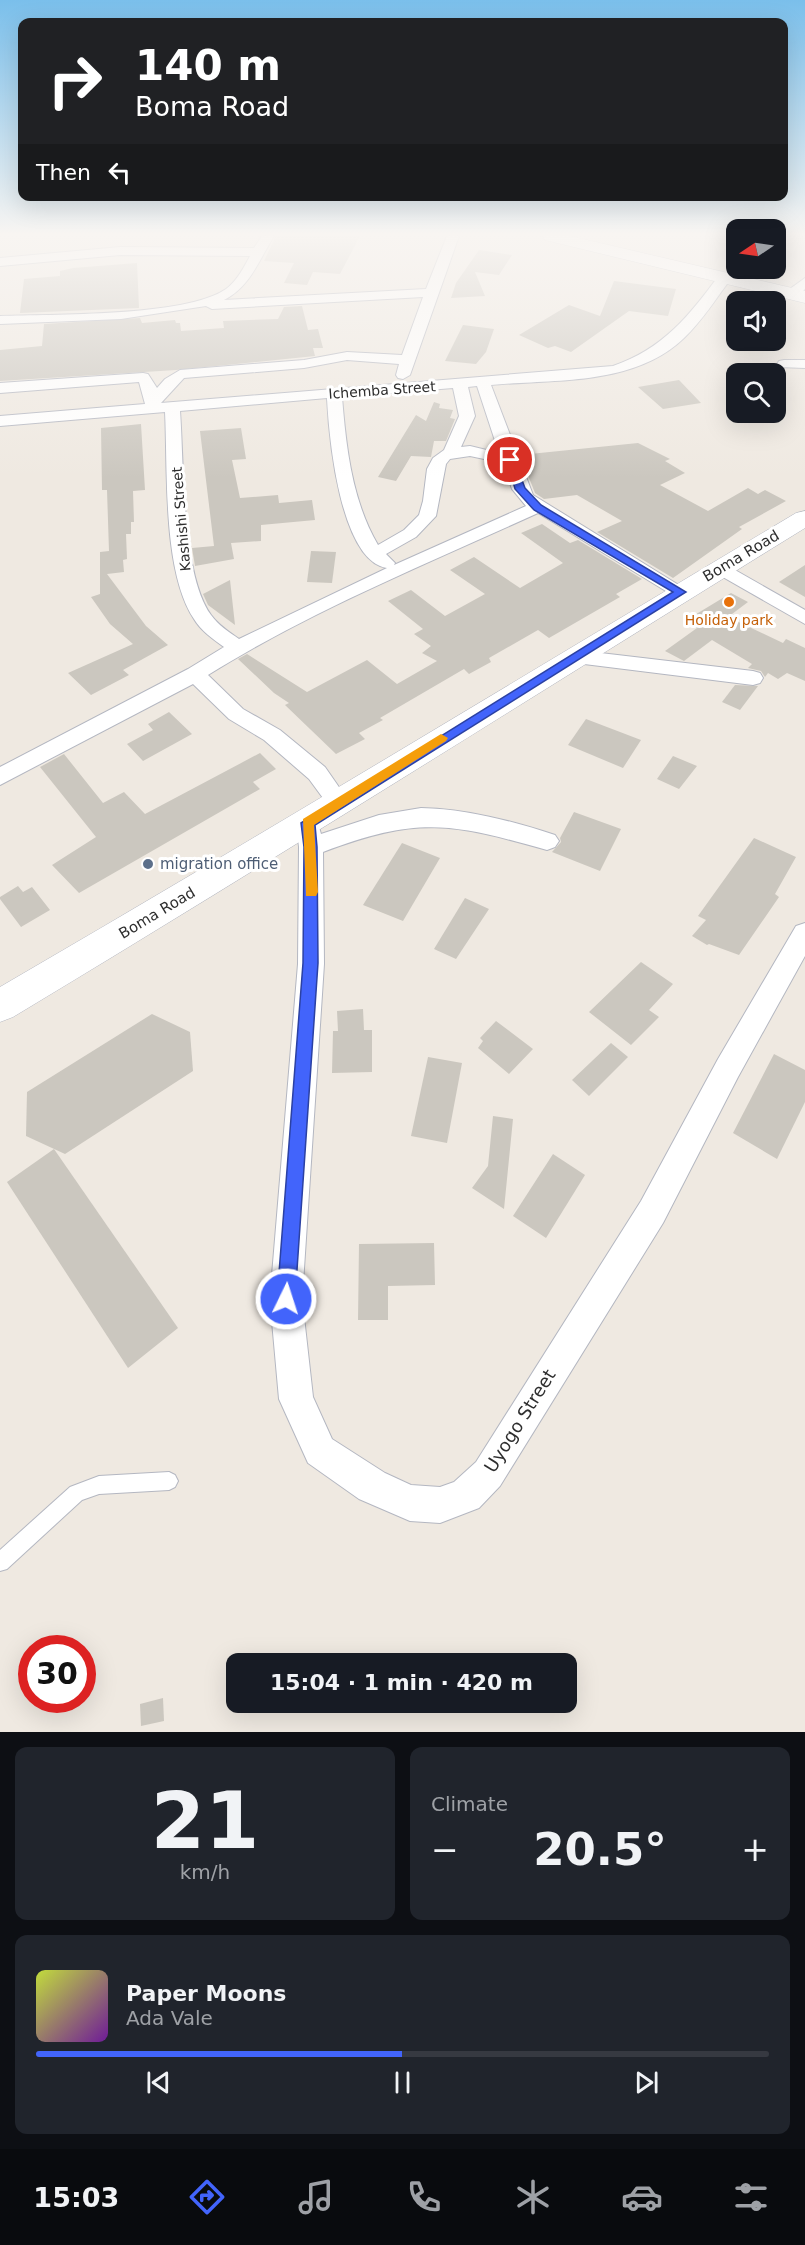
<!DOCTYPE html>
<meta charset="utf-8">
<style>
body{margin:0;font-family:"DejaVu Sans",sans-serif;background:#20242c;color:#f1f3f6;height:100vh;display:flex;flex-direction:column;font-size:22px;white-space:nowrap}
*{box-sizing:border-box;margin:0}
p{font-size:20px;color:#9ea1a6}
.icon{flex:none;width:33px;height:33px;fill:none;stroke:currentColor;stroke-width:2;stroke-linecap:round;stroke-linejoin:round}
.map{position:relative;height:1732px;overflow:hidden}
.side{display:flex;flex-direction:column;gap:15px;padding:15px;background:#0d0f14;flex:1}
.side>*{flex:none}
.hud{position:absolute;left:18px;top:18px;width:770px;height:183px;border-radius:12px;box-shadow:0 6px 24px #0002;background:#202124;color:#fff;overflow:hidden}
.needle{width:39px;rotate:257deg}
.tools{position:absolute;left:726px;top:219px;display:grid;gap:12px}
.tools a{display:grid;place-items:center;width:60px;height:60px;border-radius:12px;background:#171b24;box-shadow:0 6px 24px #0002;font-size:30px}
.speed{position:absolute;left:18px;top:1635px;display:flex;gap:12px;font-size:30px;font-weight:700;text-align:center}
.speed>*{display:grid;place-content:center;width:78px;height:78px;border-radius:50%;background:#171b24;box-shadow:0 6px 24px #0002;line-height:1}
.speed .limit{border:9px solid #d22;background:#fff;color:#111}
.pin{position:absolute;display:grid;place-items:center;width:51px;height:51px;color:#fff;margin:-26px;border:3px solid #fff;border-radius:50%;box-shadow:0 2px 6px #0007}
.me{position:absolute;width:66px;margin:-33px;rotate:4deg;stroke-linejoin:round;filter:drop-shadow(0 0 4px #0008)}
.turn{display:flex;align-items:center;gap:21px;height:126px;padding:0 18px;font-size:27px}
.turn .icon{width:78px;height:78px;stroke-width:2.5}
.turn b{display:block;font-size:42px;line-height:51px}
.then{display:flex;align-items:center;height:57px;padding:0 18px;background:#0003;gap:12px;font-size:22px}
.big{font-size:45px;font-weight:700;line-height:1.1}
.side .card{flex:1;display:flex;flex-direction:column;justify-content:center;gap:9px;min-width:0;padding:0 21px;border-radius:12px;background:#20242c}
.side .dial{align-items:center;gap:0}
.dial b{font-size:78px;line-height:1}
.song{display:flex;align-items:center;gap:18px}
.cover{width:72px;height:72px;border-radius:9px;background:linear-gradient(135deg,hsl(70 70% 55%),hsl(280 70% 35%))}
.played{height:6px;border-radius:3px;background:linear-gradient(90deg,#4264fb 50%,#363941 50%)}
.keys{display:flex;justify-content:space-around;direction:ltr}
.heat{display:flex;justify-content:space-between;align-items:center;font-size:33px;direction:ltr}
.side .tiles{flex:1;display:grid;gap:15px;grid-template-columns:1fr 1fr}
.card:last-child{grid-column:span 2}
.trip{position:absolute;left:226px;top:1653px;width:351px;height:60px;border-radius:12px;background:#171b24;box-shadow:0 6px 24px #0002;font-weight:700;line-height:60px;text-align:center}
.tabs{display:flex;height:96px;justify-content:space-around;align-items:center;background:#090b0e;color:#9ea1a6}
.tabs .icon{width:42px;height:42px}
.tabs .selected{color:#4264fb}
.tabs b{font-size:27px;color:#f1f3f6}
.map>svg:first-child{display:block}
.building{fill:#cbc7bf}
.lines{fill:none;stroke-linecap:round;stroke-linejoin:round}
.service-casing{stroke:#b4b7c1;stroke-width:2}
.minor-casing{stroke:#b4b7c1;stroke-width:2}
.secondary-casing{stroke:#b4b7c1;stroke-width:1}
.service{fill:#fff;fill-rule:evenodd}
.minor{fill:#fff;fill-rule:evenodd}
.secondary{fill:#fff;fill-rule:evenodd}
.route{fill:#4264fb;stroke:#2b41a3;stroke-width:1.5}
.slow{fill:#f59e0b}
.food-dot{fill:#e8710a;stroke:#fff;stroke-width:2}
.service-dot{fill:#5c6f8a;stroke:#fff;stroke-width:2}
.labels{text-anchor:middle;stroke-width:6;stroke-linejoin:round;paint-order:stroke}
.far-street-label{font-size:14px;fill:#2e2e2e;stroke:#fff}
.far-food-label{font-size:14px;fill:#c56008;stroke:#fff}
.street-label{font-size:15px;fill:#2e2e2e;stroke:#fff}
.service-label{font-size:15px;fill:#4e5e75;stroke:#fff;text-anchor:start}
.near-street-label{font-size:18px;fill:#2e2e2e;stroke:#fff}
</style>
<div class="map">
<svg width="805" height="1732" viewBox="0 0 805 1732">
<rect width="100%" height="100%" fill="#efe9e1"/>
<!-- building -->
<g class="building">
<path d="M276,236H360L340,274L313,272L307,285L284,283L294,263L264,261Z"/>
<path d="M479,250L512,255L499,275L475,272L485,296L451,298L456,283Z"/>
<path d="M137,263L139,308L20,313L24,279L60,276V271L73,268Z"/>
<path d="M614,281L676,289L668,316L629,311L571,352L555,346L548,348L519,335L569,305L600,316Z"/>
<path d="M302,306L308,330L318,329L323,348H313L315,356L176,370L0,381V350L42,346L44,324L140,318L142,323L175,320L176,323H180L181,331L224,328L223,321L278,319L284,307Z"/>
<path d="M463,325L494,329L486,352L476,364L445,361Z"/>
<path d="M679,380L701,403L663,409L638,387Z"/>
<path d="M434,402L440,404L439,408L453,410L450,418L455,419L446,441H434L431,457L411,456L396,481L378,477L416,415L426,421Z"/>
<path d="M141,424L145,490L133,491L134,522H131V534H126L127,559L123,560L124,572L107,574L146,626L168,645L123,670L129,675L91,695L68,673L133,644L110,624L91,597L100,594V552L109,551L107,490H102L101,428Z"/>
<path d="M241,428L246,459L232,460L240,498L278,495L279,503L312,500L315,520L261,525V541L231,543L234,559L195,566L192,548L214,546L200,431Z"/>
<path d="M638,443L670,459L665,461L685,473L660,485L708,511L748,488L758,494L765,490L786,501L739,527L742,529L673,578L597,532L622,521L577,495L544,499L535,493L520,455Z"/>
<path d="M542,524L570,543L578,540L642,579L616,594L620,597L549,638L538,630L489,658L491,662L469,674L464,669L380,718L383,720L359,733L365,739L336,754L285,705L289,703L274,693L238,659L247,654L307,692L367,660L397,684L437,661L422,653L431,646L414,634L423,629L388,601L411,590L445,616L485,594L450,570L474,557L520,588L563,563L521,533Z"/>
<path d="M311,551L336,552L332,583L307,582Z"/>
<path d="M805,565V597L779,582Z"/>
<path d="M230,580L235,625L208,605L203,594Z"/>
<path d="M731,593L748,602L728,617L783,643L786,639L805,648V681L787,673L778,679L768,673L765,677L761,671L748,668L752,664L712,640L684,661L665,651L697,628L694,625L701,621L693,616Z"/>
<path d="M735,685L758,686L740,710L722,702Z"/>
<path d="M169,712L192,734L143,761L127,744L153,730L148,724Z"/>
<path d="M586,719L641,740L623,768L568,745Z"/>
<path d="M260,753L276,769L253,782L260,789L79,893L52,865L96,837L40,767L64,754L103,803L124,792L145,814Z"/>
<path d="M673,756L697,766L679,789L657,779Z"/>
<path d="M574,812L621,829L600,871L552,852L561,842L560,838Z"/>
<path d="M754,838L796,857L775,894L779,897L739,955L709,944L707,945L692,936L706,920L698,916Z"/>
<path d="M402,843L440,858L403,921L363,905Z"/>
<path d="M18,886L23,892L32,887L50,910L21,927L0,899V897Z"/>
<path d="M465,898L489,909L456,959L434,949Z"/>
<path d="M641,962L673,984L649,1010L659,1017L631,1045L589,1012Z"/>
<path d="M363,1009L364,1030H372V1072L332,1073L333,1031H338L337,1011Z"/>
<path d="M152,1014L190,1032L193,1071L65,1154L26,1136L27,1092Z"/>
<path d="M496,1021L533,1049L509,1074L478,1048L483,1041L480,1038Z"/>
<path d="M611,1043L628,1057L589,1096L572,1080Z"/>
<path d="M774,1054L805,1070V1102L777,1159L733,1133Z"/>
<path d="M428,1057L462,1063L447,1143L411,1136Z"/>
<path d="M493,1116L513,1119L504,1209L472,1188L488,1166Z"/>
<path d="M54,1149L178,1328L128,1368L7,1182Z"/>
<path d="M553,1154L585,1175L546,1238L513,1216Z"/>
<path d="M434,1243L435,1285L388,1286V1320H358L359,1244Z"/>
<path d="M163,1698L164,1721L141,1726L140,1704Z"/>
</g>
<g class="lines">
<defs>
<path id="service" d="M169,1472L175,1475L178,1481L175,1487L169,1490L99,1494L82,1500L7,1569L0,1571V1550L70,1487L99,1476Z"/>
<g id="minor">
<path d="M262,236H274C259,260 250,287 224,300L426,289L447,236H459L410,375L403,379L398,378L396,375L399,364L347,360L304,368L184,378L161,403L613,366C663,349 690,315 720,274H730V280C715,300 702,321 684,338C634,386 556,379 491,385L533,495L690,592L681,598L674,596L538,513C429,563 310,611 208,675L243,709L280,730L325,767L350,803L347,809L339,811L331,809L309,779L264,740L229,719L193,684L0,785V767L188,669L224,647C213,639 201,631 194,619C162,571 168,469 165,412L0,426V416L145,404L139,382L0,393V383L143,373L148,374L157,388L165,379L180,370L304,360L347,352L402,355L423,297L212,309L206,306L121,319L0,324V316C52,314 186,317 226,289C237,281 244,267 250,256L120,255L0,266V258L120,247L254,248ZM477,386L499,453L470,446L461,447L475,416L468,387ZM453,388L459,416L444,450L433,458L427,469L423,501L419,515L404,530L378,545C352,501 346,447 342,397ZM327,398C329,437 340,561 387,568L239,639C229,632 218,625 211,615C181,574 184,462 180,411ZM470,456L503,463L512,489L526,506L394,565L395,563L386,554L416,537L436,516L446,464L450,459Z"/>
<path d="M805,278V289L797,297H787V291Z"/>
<path d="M784,360H805V368L779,367L777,364L779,361Z"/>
<path d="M721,562L805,610V624L714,572L712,568L714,564Z"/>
<path d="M575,650L753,671L760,673L763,678L760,683L753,685L568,662L565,657L568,652Z"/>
<path d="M421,808C467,809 512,821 555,835L559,841L555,847L547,850C451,823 418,816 323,852L324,964L302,1299L313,1397L332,1439L385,1473L411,1485L440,1487L454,1482L476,1462L641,1201L718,1059L796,926L805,923V956L738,1077L663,1223L500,1486L479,1508L440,1523L410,1521L359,1499L308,1463L279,1399L270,1299L298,964L299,847L296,823L300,817L308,814L316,817L321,834L379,815Z"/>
</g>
<g id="secondary">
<path d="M543,236H570L805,291V303L545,240Z"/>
<path d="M805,511V528C541,691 279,857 13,1017L0,1022V987C267,832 531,671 796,513Z"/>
</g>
</defs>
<!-- service casing -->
<use href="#service" class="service-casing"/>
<!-- minor casing -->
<use href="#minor" class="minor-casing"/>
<!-- secondary casing -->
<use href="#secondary" class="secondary-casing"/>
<!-- service -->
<use href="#service" class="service"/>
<!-- minor -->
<use href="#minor" class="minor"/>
<!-- secondary -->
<use href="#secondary" class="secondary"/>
</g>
<!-- sky -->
<linearGradient id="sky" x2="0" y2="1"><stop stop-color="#7abfeb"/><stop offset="0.49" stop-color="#f8f5f2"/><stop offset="1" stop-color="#f8f5f2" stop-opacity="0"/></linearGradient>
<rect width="805" height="478" fill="url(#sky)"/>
<!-- route -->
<path class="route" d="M507,459H514L525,488L541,505L686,592L315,825L317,847L318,963L295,1299L292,1306L286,1308L279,1306L277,1299L303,963L304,847L301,823L673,592L534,510L515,489Z"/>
<!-- slow -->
<path class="slow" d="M441,734L448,738L446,741L314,825L318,892L316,896H306L303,819Z"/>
<!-- markers -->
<circle class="food-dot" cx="729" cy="602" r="6"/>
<circle class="service-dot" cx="148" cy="864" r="6"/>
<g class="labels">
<!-- far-street labels -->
<g class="far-street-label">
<text transform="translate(382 390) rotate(-4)" y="5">Ichemba Street</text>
<text transform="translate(181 519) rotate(-95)" y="5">Kashishi Street</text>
</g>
<!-- far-food labels -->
<g class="far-food-label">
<text x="729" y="625">Holiday park</text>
</g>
<!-- street labels -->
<g class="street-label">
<text transform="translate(741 556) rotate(-31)" y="5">Boma Road</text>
<text transform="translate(157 913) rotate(-31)" y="5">Boma Road</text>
</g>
<!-- service labels -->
<g class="service-label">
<text x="160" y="869">migration office</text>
</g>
<!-- near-street labels -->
<g class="near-street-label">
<text transform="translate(520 1421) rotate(-58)" y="6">Uyogo Street</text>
</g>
</g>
</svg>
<div class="tools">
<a><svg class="needle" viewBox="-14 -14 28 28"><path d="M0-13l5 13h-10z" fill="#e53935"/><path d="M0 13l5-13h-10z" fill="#9ea1a6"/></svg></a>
<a><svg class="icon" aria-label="sound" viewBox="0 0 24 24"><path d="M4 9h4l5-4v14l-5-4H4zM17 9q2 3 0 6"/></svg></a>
<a><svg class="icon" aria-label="search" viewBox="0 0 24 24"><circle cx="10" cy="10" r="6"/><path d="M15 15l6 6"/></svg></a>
</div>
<div class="speed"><div class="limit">30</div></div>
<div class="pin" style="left:510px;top:460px;background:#d93025"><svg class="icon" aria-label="arrive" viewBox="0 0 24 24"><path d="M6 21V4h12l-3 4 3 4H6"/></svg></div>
<svg class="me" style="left:286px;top:1299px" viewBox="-20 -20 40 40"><circle r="17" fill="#4264fb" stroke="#fff" stroke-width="3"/><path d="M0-11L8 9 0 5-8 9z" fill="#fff"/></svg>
<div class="trip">15:04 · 1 min · 420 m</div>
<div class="hud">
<div class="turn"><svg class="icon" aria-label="right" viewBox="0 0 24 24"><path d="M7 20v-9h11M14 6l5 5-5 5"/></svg><div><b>140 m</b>Boma Road</div></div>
<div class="then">Then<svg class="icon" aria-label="left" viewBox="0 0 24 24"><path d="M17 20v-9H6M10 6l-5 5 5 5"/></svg></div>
</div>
</div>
<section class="side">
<div class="tiles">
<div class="card dial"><b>21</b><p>km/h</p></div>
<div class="card"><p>Climate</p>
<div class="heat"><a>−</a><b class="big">20.5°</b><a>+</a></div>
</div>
<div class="card">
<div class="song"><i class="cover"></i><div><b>Paper Moons</b><p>Ada Vale</p></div></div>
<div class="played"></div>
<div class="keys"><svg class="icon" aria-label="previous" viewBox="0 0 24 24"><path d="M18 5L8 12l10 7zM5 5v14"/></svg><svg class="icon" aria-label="pause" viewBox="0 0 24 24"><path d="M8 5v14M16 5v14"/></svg><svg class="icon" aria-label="next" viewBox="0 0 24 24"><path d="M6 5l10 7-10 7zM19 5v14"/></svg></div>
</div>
</div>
</section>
<nav class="tabs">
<b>15:03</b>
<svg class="icon selected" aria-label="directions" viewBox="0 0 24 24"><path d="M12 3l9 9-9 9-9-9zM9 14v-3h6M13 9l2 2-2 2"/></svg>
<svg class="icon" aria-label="music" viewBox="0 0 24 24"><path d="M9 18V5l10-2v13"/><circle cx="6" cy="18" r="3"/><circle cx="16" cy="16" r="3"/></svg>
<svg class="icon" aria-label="phone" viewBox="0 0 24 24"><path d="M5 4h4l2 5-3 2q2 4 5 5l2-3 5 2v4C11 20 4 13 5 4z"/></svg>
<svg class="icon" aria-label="climate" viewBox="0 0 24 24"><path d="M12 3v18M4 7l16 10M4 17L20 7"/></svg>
<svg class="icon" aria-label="car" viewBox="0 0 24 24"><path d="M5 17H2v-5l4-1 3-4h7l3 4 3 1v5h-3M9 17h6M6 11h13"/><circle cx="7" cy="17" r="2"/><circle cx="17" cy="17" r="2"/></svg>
<svg class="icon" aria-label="filters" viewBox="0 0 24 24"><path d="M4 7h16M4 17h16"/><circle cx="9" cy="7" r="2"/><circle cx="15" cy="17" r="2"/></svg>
</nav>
